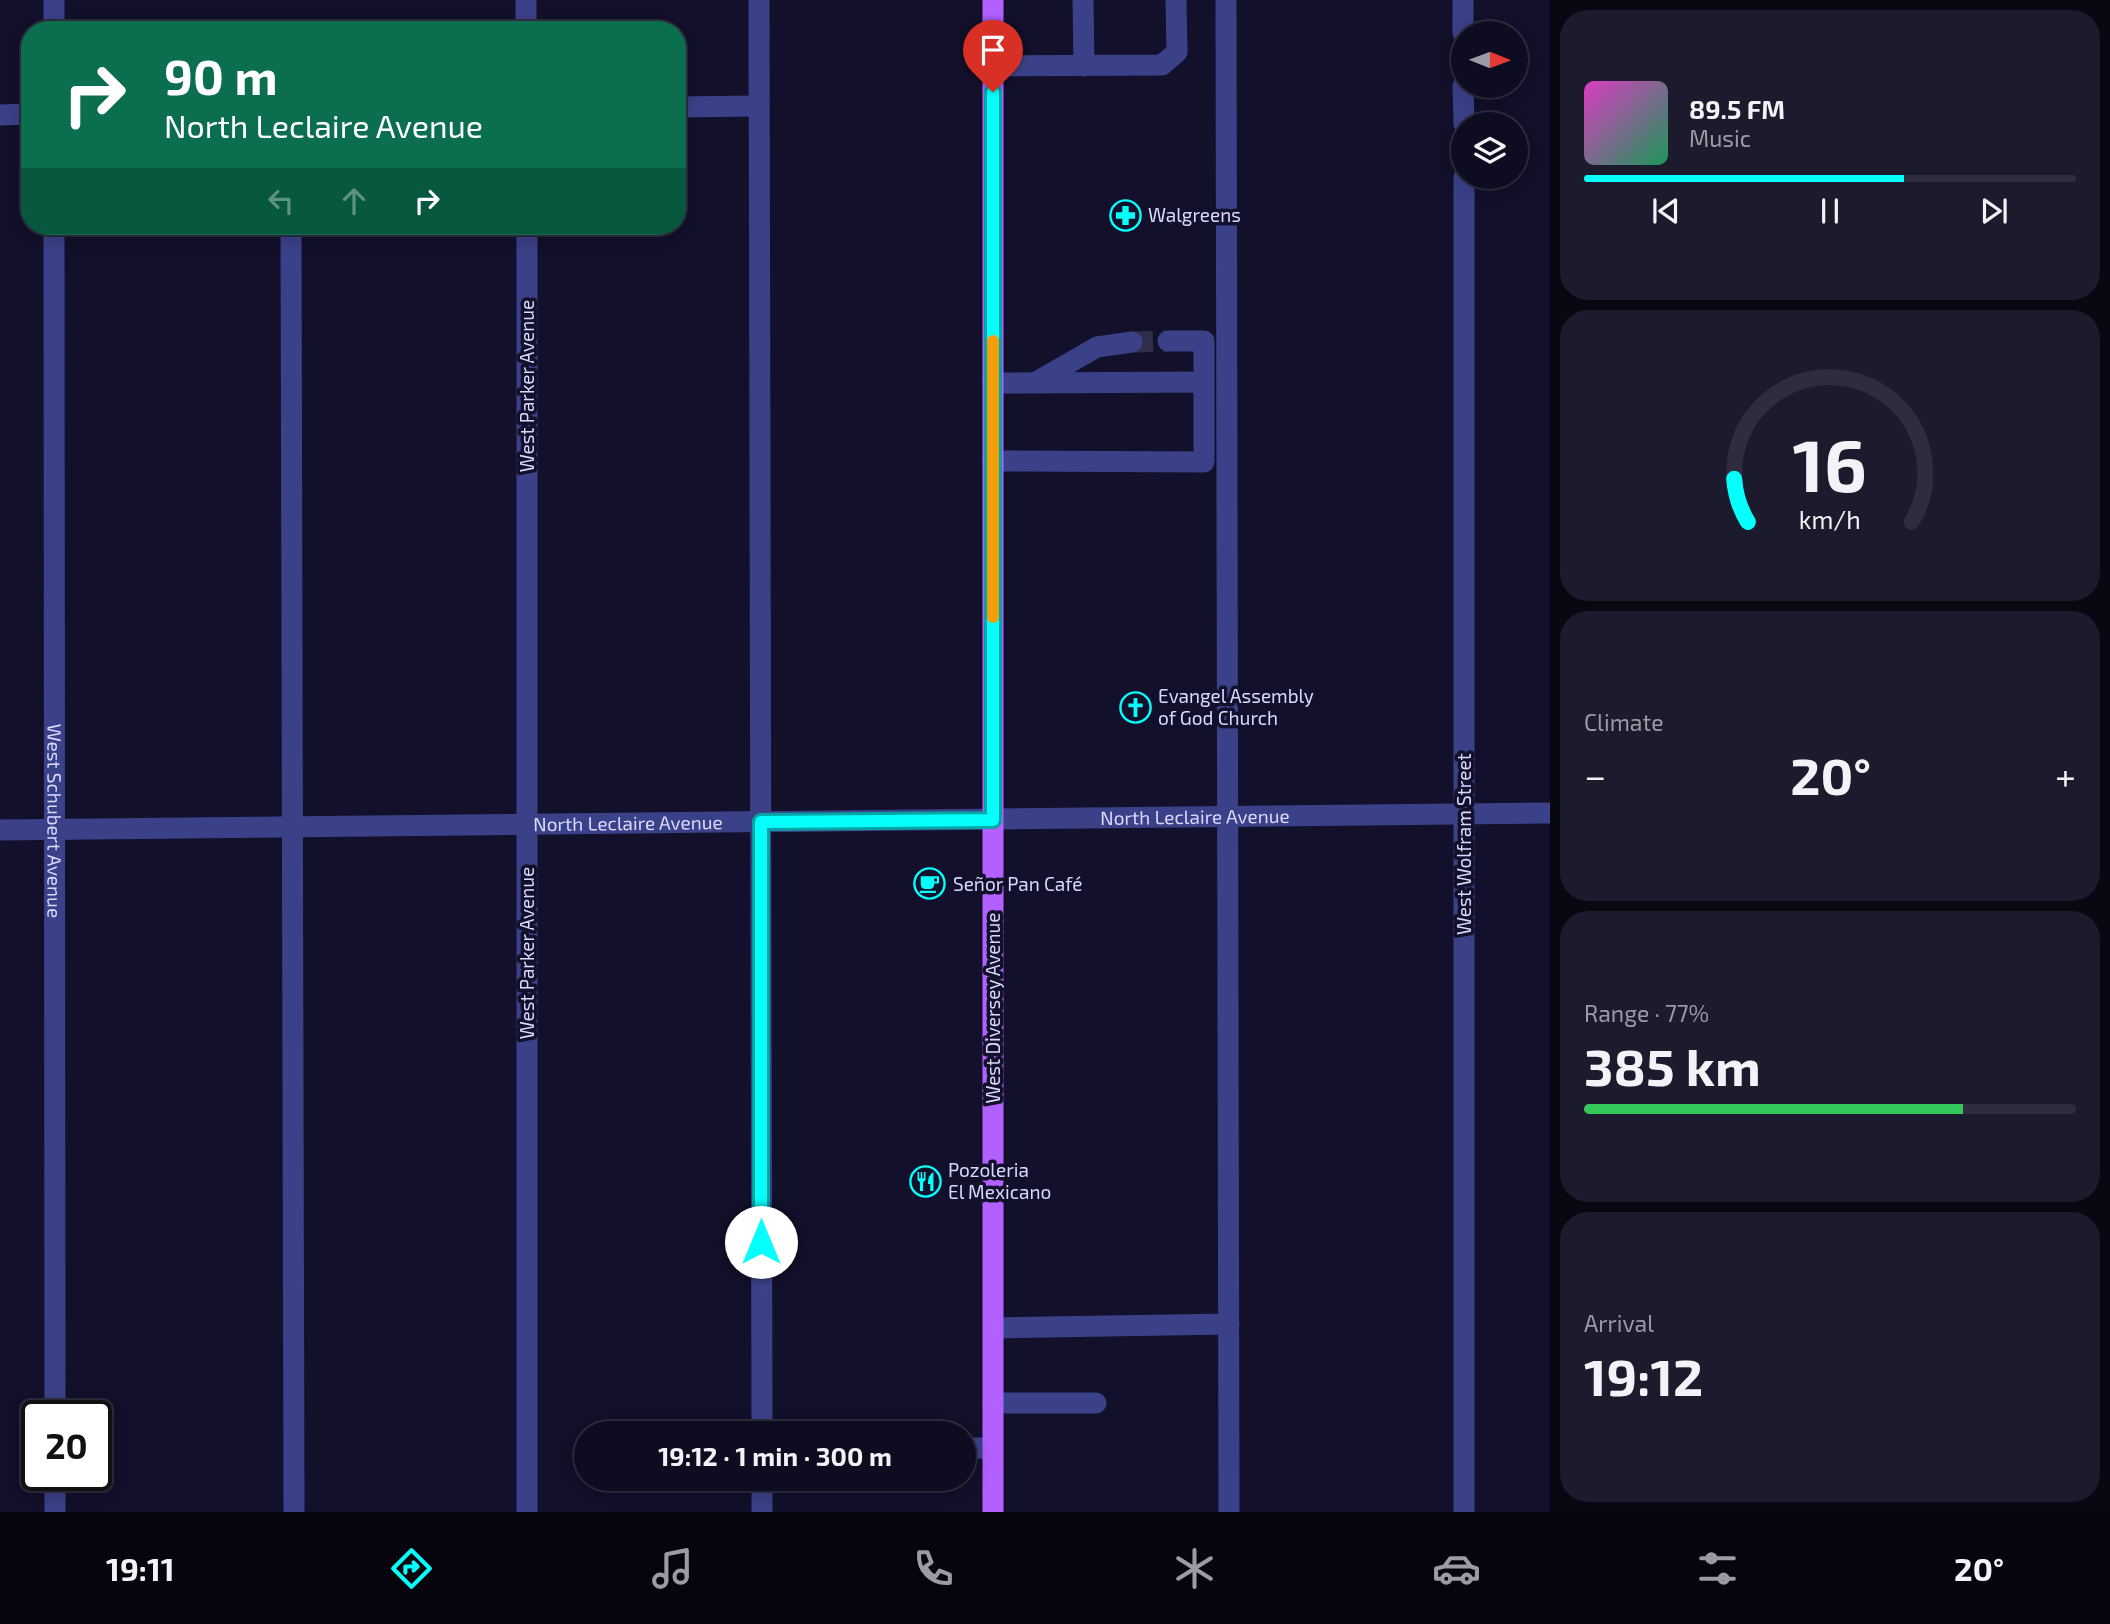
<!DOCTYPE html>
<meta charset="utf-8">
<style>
body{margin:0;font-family:"Exo 2",sans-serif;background:#1c1a2d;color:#f1f3f6;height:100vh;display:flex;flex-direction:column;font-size:26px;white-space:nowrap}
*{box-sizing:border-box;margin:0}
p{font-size:23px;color:#9b9ba5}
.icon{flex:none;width:38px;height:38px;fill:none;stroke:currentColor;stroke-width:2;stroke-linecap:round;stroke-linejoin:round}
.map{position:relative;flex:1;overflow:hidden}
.sheet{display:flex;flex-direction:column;gap:10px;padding:10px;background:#080712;width:560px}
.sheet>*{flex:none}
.banner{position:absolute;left:21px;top:21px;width:665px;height:214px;border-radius:28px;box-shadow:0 4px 18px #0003,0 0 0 2px #2e2c3e;background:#0b6e4f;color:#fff;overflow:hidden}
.needle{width:46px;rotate:91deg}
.buttons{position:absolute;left:1451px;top:21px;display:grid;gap:14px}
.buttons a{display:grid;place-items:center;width:77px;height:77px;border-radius:50%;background:#0e0c20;box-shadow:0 4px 18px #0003,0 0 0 2px #2e2c3e;font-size:35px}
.speed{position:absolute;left:21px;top:1400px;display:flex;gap:14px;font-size:35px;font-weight:700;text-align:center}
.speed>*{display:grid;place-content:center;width:91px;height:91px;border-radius:50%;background:#0e0c20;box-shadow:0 4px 18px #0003,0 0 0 2px #2e2c3e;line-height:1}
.speed .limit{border:4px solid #111;border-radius:10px;background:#fff;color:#111}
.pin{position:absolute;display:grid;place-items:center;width:60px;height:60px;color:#fff;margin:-72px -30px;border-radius:50% 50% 50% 0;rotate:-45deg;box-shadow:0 0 7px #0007}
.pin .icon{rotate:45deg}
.me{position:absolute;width:77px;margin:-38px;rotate:0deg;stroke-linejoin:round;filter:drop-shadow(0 0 5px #0008)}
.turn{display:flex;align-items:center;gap:24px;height:147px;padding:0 28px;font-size:32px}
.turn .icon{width:91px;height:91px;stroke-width:2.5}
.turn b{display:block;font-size:49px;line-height:60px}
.lanes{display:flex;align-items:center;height:66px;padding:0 28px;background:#0003;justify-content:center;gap:35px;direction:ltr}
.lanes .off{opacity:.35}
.big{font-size:52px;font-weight:700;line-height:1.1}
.sheet .card{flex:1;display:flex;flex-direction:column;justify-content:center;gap:10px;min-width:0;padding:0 24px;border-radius:28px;background:#1c1a2d}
.sheet .dial{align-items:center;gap:0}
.dial svg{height:182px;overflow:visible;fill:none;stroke:#2e2c3e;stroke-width:7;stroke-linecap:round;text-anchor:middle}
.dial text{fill:#f1f3f6;stroke:none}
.song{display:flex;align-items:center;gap:21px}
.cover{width:84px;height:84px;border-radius:10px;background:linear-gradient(135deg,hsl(310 70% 55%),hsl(150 70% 35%))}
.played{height:7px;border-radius:4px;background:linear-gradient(90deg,#05fffc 65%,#2e2c3e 65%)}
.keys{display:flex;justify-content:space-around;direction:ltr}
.heat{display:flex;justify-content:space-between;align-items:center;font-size:38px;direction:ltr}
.charge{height:10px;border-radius:5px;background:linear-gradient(90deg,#34c759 77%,#2e2c3e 0)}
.trip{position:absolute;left:574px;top:1421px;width:402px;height:70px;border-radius:35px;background:#0e0c20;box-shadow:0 4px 18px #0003,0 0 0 2px #2e2c3e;font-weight:700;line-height:70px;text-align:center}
.dock{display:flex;height:112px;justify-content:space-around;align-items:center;background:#06050d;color:#9b9ba5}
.dock .icon{width:49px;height:49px}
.dock .selected{color:#05fffc}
.dock b{font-size:32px;color:#f1f3f6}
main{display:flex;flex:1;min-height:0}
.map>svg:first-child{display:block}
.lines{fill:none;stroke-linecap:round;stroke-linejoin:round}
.minor-tunnel{stroke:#302e4a;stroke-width:21;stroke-dasharray:21 10;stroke-linecap:butt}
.minor{stroke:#3b4189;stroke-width:21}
.major{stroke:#b260ff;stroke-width:21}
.route-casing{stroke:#03a6a4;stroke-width:18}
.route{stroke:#05fffc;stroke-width:12}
.slow{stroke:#f59e0b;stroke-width:12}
.labels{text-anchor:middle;stroke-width:7;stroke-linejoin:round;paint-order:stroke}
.poi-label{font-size:19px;fill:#d9d9ff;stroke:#12102a;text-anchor:start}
.street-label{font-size:19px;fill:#d9d9ff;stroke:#12102a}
</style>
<main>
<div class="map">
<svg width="1550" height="1512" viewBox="0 0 1550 1512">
<rect width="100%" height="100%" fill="#12102a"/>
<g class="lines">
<!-- minor-tunnel -->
<path class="minor-tunnel" d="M1132,342L1168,341"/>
<!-- minor -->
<g class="minor">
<path d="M526,0V30"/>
<path d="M759,0L762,1433"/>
<path d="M1083,0L1084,66"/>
<path d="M1226,0L1229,1512"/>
<path d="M1463,0V33"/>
<path d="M54,30V0"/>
<path d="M993,66L1162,65L1177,52L1176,0"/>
<path d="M1463,86L1464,124"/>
<path d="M677,107L759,106"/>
<path d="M0,115L30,114"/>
<path d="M1464,177V1512"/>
<path id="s1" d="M54,226L55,1416"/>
<path d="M291,226L294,1512"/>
<path d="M527,226V1512"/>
<path d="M1168,341H1204V382"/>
<path d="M1036,382L1097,347L1132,342"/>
<path d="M993,383L1204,382V462L993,461"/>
<path id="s2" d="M0,830L1550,813"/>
<path d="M993,1328L1229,1324"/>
<path d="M993,1403H1096"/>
<path d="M964,1448H993"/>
<path d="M55,1475V1512"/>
<path d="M762,1479V1512"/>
</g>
<!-- major -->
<path class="major" d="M993,0V1512"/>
</g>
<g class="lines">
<defs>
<path id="route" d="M761,1242V822L993,820V92"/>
</defs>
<!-- route casing -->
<use href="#route" class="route-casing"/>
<!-- route -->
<use href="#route" class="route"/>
<!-- slow -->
<path class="slow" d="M993,341V617"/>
</g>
<!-- icons -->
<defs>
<symbol id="pharmacy-ring" viewBox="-11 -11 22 22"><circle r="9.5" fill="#12102a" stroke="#05fffc" stroke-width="1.5"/><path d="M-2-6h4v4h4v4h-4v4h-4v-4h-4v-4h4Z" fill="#05fffc"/></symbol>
<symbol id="church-ring" viewBox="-11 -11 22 22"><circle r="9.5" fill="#12102a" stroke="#05fffc" stroke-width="1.5"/><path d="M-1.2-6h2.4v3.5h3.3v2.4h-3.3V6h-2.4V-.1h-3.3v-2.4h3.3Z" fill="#05fffc"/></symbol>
<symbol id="cafe-ring" viewBox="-11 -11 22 22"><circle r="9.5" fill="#12102a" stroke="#05fffc" stroke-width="1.5"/><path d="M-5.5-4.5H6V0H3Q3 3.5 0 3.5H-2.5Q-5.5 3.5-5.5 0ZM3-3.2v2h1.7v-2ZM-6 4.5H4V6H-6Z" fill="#05fffc"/></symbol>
<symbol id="restaurant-ring" viewBox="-11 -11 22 22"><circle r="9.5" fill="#12102a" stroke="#05fffc" stroke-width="1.5"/><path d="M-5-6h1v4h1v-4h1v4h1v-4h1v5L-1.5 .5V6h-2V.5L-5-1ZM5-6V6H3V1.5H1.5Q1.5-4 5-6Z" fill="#05fffc"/></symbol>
</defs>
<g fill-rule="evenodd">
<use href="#pharmacy-ring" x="1108" y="198" width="35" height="35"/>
<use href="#church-ring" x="1118" y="690" width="35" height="35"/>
<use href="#cafe-ring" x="912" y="866" width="35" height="35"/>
<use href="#restaurant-ring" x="908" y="1164" width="35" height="35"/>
</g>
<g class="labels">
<!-- poi labels -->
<g class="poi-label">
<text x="1148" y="222">Walgreens</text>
<text x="1158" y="703">Evangel Assembly<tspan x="1158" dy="22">of God Church</tspan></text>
<text x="953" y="891">Señor Pan Café</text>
<text x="948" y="1177">Pozoleria<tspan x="948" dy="22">El Mexicano</tspan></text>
</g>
<!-- street labels -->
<g class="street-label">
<text transform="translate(527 386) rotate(-90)" y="7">West Parker Avenue</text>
<text dy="7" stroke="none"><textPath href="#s2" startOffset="1195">North Leclaire Avenue</textPath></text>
<text dy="7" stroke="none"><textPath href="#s1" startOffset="595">West Schubert Avenue</textPath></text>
<text dy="7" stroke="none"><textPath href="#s2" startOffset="628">North Leclaire Avenue</textPath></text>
<text transform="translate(1464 844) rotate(-90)" y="7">West Wolfram Street</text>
<text transform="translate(527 953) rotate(-90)" y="7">West Parker Avenue</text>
<text transform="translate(993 1008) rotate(-90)" y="7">West Diversey Avenue</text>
</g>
</g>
</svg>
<div class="buttons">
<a><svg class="needle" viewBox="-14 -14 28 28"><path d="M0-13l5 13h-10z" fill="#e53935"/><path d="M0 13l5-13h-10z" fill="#9b9ba5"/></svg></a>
<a><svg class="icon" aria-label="layers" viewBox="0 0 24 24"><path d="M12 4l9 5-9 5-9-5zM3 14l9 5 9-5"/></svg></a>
</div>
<div class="speed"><div class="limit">20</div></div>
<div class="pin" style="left:993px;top:92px;background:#d93025"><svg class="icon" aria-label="arrive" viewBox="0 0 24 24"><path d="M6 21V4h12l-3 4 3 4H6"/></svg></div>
<svg class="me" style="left:761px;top:1242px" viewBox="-20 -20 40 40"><circle r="19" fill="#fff"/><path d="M0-13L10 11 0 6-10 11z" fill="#05fffc"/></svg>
<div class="trip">19:12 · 1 min · 300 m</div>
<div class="banner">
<div class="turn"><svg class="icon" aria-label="right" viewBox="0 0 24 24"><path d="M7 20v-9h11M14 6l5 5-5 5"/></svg><div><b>90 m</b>North Leclaire Avenue</div></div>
<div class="lanes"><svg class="icon off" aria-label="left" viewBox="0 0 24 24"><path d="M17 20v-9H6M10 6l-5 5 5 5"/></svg><svg class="icon off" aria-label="ahead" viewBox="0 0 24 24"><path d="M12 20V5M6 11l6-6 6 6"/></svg><svg class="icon" aria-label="right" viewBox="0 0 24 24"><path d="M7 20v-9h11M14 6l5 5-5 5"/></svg></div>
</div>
</div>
<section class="sheet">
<div class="card">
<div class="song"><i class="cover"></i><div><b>89.5 FM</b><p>Music</p></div></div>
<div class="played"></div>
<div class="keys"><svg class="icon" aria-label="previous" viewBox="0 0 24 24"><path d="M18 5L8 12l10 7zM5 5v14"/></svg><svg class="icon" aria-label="pause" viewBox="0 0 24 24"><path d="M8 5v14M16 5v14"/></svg><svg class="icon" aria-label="next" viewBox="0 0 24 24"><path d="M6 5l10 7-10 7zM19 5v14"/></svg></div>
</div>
<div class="card dial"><svg viewBox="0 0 100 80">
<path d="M14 69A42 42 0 1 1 86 69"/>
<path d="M14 69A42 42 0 0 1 8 50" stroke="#05fffc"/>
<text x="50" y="56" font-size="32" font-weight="700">16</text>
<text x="50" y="72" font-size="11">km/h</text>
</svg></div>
<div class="card"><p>Climate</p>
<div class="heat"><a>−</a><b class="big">20°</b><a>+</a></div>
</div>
<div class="card"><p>Range · 77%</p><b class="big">385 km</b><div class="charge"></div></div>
<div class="card"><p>Arrival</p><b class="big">19:12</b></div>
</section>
</main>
<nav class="dock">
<b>19:11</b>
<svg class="icon selected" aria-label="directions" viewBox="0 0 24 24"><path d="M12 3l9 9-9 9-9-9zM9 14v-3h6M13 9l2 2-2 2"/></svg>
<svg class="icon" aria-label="music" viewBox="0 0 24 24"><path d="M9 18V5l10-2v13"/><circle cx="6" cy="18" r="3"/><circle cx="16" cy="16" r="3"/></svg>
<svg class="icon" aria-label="phone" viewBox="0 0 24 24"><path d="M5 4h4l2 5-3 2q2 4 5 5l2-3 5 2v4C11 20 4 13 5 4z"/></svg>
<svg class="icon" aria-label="climate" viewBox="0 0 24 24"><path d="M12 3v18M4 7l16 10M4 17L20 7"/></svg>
<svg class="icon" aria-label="car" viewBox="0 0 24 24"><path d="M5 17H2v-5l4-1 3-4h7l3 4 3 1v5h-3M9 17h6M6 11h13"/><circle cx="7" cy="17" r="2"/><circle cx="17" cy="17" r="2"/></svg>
<svg class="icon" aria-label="filters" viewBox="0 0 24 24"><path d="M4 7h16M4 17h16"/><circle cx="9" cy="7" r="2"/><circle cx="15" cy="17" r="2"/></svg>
<b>20°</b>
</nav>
